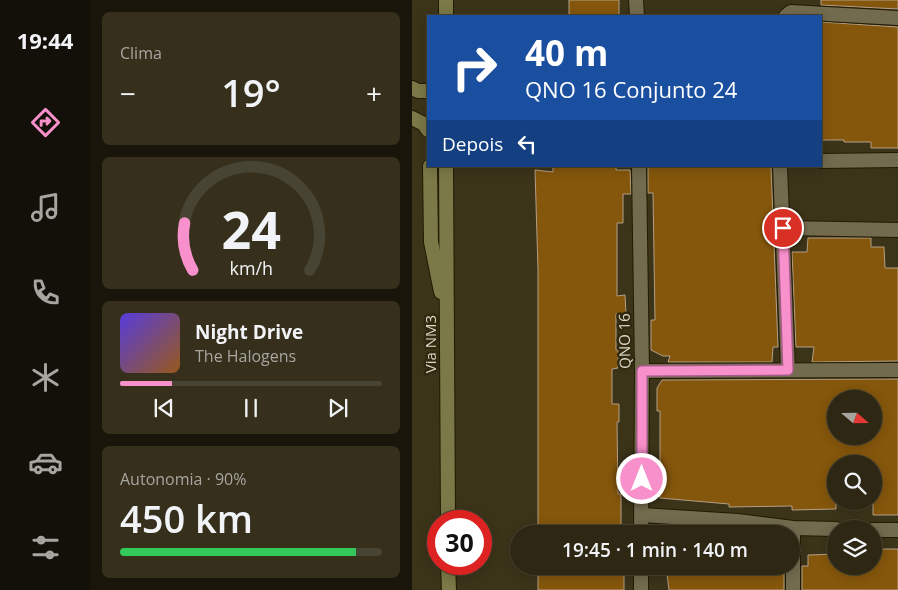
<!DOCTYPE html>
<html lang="pt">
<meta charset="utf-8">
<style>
body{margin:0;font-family:"Open Sans",sans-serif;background:#352f1c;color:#f1f3f6;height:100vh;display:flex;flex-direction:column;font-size:19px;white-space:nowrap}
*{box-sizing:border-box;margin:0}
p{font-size:16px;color:#a7a5a0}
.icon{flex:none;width:28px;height:28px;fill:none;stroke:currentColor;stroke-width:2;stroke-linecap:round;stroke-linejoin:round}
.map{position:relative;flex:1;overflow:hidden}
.details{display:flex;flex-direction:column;gap:12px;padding:12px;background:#19150a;width:322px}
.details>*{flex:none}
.top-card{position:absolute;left:15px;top:15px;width:395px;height:152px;border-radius:0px;box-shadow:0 2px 12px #0003,0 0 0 1px #484433;background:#1a4fa0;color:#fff;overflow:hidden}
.needle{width:32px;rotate:110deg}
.controls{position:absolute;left:415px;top:390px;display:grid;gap:10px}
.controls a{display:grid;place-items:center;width:55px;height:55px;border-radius:50%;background:#2d2713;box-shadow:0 2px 12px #0003,0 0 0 1px #484433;font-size:25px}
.speed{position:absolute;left:15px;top:510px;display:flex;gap:10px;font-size:25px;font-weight:700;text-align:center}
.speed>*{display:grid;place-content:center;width:65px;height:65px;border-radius:50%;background:#2d2713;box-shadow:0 2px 12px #0003,0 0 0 1px #484433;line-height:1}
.speed .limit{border:8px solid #d22;background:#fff;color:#111}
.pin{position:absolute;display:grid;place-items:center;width:42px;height:42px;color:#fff;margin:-21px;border:2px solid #fff;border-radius:50%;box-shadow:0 1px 5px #0007}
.me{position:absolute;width:55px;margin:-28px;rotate:0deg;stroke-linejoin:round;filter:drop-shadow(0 0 4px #0008)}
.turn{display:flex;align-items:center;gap:18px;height:105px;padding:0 15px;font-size:22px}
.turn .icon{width:65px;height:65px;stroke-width:2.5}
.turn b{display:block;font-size:35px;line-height:42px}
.then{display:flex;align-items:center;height:48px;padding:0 15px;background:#0003;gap:10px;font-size:19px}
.big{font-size:38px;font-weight:600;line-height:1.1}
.details .widget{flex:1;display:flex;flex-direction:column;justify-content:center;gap:8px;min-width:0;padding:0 18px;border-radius:8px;background:#352f1c}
.details .dial{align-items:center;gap:0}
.dial svg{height:130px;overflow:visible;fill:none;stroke:#484433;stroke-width:7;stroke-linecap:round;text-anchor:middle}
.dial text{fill:#f1f3f6;stroke:none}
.song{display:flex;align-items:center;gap:15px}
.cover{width:60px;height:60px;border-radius:8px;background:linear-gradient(135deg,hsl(250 70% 55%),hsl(30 70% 35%))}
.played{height:5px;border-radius:2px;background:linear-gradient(90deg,#f890cb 20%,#484433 20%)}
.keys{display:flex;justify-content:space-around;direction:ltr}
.heat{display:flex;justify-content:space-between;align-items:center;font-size:28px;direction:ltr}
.charge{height:8px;border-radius:4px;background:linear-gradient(90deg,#34c759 90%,#484433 0)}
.trip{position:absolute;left:98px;top:525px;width:290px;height:50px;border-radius:25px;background:#2d2713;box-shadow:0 2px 12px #0003,0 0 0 1px #484433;font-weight:600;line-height:50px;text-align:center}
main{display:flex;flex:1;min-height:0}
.menu{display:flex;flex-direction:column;width:90px;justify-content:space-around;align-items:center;background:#121008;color:#a7a5a0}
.menu .icon{width:35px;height:35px}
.menu .active{color:#f890cb}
.menu b{font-size:22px;color:#f1f3f6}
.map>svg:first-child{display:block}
.building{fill:#85570c;stroke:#b49f86;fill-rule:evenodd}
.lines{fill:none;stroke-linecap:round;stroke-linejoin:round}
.minor-casing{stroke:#231b02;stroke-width:16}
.secondary-casing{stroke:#231b02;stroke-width:16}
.minor{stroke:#736b4e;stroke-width:14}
.secondary{stroke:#7b7947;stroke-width:14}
.route-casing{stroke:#a15e84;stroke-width:12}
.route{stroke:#f890cb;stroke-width:9}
.labels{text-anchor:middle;stroke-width:5;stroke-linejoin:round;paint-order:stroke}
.street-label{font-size:15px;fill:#dedaca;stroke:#312a0f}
</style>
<main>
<nav class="menu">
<b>19:44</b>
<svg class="icon active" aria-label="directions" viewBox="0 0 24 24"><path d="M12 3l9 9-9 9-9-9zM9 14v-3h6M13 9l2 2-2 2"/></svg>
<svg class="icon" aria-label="music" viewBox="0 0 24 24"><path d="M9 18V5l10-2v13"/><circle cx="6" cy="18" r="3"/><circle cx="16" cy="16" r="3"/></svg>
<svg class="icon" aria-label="phone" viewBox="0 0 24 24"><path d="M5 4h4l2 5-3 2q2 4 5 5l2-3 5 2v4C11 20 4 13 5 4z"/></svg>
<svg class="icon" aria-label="climate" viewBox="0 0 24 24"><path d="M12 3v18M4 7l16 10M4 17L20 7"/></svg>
<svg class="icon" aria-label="car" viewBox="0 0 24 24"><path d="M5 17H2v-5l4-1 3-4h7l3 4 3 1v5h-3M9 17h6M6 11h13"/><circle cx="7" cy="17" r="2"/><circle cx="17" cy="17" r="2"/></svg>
<svg class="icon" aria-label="filters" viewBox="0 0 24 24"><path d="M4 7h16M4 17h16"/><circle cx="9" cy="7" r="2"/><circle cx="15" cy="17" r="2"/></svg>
</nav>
<section class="details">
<div class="widget"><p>Clima</p>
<div class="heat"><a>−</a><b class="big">19°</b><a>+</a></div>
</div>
<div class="widget dial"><svg viewBox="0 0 100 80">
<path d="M14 69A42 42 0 1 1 86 69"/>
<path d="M14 69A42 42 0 0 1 9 40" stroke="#f890cb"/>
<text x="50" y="56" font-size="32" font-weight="700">24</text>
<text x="50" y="72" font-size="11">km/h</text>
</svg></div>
<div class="widget">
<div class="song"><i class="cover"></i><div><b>Night Drive</b><p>The Halogens</p></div></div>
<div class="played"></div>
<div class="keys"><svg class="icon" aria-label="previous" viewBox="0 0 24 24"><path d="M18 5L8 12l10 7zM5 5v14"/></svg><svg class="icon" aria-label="pause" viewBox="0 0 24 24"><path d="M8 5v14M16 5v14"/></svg><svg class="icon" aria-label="next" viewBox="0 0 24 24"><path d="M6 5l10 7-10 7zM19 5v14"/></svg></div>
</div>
<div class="widget"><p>Autonomia · 90%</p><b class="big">450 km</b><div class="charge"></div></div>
</section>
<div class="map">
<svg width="486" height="590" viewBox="0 0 486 590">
<rect width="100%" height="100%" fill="#3c3419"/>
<!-- building -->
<g class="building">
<rect x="157" y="0" width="50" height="16"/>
<path d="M409,0H486V9L409,5Z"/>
<path d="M409,22L486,27V148H459V142H432V140H409Z"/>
<path d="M141,166H204V170H218L219,194H211V223H205V296L213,295L214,314H204V350H206V368L200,369V404H207V422H205L206,494H209V531H207V534H126V270L123,170L141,172Z"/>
<path d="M236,166H359L366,347H361L360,362H256L258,356H251L239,350V320H243L241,193H236Z"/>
<path d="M396,238H459V247H472L473,268H486V361L400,362L402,347H384L380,252H395Z"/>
<path d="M486,379V515H461V464H424V509L380,510V506L317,507V504L248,498V411H245V388L250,380ZM424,399H461V436H424Z"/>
<path d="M461,549H486V590H390V566H396V555L424,554V566H461Z"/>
<path d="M212,566V590H126V567Z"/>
<path d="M254,566H372V590H257Z"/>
</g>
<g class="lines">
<defs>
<g id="minor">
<path d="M224,0L225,16"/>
<path d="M374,16L379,12L486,18"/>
<path d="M409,161L486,160"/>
<path d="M227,166L230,371L229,534"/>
<path d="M368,166L376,370"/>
<path d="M371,228L486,230"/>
<path d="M230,371L486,370"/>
<path d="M230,515L325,521L381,528L424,529"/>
<path d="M381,528V590"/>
<path d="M461,530H486"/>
<path d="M229,590V566"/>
</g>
<g id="secondary">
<path d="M34,16V0"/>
<path d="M0,88L6,91H16"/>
<path d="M0,118L12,124L16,130"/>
<path d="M18,166L19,242L29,292"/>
<path d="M34,166L36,521"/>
<path d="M36,564L37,590"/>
</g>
</defs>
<!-- minor casing -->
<use href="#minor" class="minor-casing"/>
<!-- secondary casing -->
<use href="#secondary" class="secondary-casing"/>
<!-- minor -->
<use href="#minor" class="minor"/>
<!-- secondary -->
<use href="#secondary" class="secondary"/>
</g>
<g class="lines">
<defs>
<path id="route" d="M230,479V371L376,370L371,228"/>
</defs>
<!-- route casing -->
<use href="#route" class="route-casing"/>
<!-- route -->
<use href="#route" class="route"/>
</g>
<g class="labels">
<!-- street labels -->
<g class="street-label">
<text transform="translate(213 341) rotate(-91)" y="5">QNO 16</text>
<text transform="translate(19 344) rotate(-90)" y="5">Via NM3</text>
</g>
</g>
</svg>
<div class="controls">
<a><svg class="needle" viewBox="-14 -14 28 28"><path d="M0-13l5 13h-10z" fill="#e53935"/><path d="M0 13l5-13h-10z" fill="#a7a5a0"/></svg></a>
<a><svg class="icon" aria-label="search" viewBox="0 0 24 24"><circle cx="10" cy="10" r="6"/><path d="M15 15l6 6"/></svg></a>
<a><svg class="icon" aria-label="layers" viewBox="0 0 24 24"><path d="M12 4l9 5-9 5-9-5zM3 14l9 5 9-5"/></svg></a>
</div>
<div class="speed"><div class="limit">30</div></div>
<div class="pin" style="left:371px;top:228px;background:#d93025"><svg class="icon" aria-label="arrive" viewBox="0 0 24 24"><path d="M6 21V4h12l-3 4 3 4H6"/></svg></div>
<svg class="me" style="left:230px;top:479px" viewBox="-20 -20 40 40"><circle r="17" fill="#f890cb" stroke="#fff" stroke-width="3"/><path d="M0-11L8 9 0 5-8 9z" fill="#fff"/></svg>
<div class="trip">19:45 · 1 min · 140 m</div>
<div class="top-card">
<div class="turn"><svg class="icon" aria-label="right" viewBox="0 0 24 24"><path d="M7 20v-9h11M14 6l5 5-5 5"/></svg><div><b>40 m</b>QNO 16 Conjunto 24</div></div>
<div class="then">Depois<svg class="icon" aria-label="left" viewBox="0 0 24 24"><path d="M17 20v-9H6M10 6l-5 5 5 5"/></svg></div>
</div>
</div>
</main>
